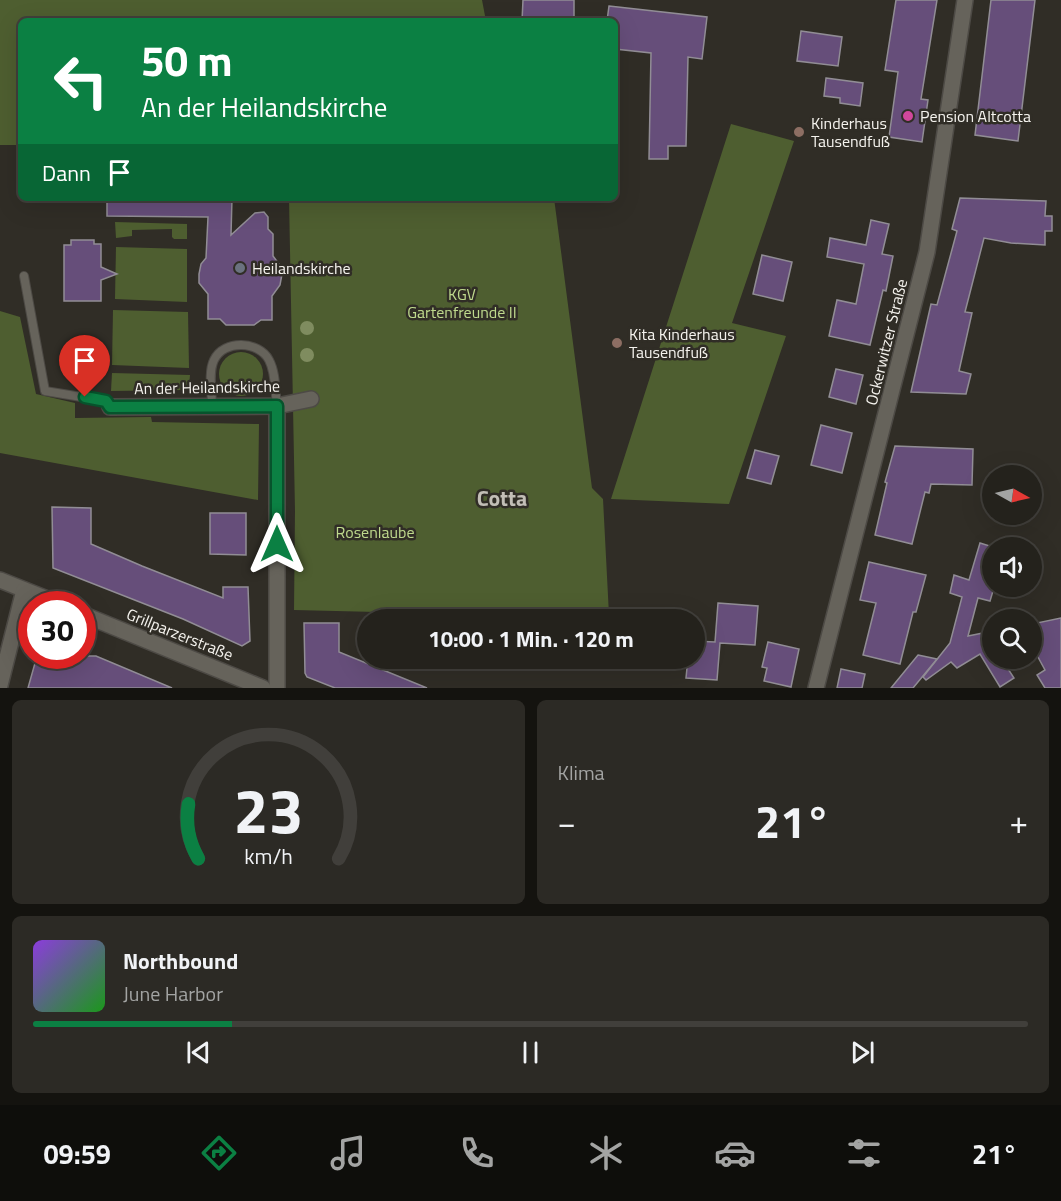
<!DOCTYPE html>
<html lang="de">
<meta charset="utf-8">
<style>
body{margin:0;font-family:"Titillium Web",sans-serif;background:#2c2a25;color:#f1f3f6;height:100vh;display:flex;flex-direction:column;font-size:22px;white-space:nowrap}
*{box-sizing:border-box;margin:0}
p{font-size:20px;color:#a3a4a3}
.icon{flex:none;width:33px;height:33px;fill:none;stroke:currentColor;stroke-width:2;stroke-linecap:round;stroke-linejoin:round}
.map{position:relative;height:688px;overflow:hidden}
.sheet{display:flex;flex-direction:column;gap:12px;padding:12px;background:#14130f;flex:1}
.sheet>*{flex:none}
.top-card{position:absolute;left:18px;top:18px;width:600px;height:183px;border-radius:9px;box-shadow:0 6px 24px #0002,0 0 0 2px #413f3b;background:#0b8043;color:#fff;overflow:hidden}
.needle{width:39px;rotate:98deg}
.controls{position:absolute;left:982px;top:465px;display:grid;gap:12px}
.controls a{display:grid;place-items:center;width:60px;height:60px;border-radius:50%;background:#24221c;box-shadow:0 6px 24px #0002,0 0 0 2px #413f3b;font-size:30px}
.speed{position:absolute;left:18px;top:591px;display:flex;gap:12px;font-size:30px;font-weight:700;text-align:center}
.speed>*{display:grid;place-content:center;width:78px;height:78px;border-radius:50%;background:#24221c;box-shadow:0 6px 24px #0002,0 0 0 2px #413f3b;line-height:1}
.speed .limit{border:9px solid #d22;background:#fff;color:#111}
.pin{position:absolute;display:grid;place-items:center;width:51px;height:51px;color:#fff;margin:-62px -26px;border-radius:50% 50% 50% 0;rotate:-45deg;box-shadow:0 0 6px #0007}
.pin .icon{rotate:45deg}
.me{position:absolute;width:66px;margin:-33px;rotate:0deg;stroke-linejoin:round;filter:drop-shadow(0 0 4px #0008)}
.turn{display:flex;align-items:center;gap:21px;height:126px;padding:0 24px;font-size:27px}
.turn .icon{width:78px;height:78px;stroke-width:2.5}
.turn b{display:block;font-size:42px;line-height:51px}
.then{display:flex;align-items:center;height:57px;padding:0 24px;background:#0003;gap:12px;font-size:22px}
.big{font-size:45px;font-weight:700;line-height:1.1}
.sheet .widget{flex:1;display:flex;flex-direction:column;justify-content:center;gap:9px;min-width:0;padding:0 21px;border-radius:9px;background:#2c2a25}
.sheet .dial{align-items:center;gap:0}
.dial svg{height:156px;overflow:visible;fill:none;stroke:#413f3b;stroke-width:7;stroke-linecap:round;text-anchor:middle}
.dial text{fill:#f1f3f6;stroke:none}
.song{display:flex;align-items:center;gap:18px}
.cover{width:72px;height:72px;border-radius:9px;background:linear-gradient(135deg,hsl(270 70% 55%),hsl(120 70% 35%))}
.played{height:6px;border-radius:3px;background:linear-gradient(90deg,#0b8043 20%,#413f3b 20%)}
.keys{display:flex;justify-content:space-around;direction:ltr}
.heat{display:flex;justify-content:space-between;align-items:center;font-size:33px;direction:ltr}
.sheet .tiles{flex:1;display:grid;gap:12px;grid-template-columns:1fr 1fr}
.widget:last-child{grid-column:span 2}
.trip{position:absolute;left:357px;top:609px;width:348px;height:60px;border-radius:30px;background:#24221c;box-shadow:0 6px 24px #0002,0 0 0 2px #413f3b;font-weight:700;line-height:60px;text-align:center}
.dock{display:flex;height:96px;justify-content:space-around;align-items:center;background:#0e0e0b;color:#a3a4a3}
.dock .icon{width:42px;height:42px}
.dock .on{color:#0b8043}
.dock b{font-size:27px;color:#f1f3f6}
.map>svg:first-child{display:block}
.green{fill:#4e5e30}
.building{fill:#664e7a;stroke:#918d95;stroke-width:1.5}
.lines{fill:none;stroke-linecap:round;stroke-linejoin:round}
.lane-casing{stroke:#4d4a45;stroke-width:10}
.street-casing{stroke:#4d4a45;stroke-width:18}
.lane{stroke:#66635b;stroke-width:8}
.street{stroke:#66635b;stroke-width:15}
.tree{fill:#7f8c5f}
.route-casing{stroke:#07532c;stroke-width:15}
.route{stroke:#0b8043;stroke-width:10}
.hotel-dot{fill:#d1479c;stroke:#302d26;stroke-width:2}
.education-dot{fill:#8d6e63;stroke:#302d26;stroke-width:2}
.worship-dot{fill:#6b7280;stroke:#302d26;stroke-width:2}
.labels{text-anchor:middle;stroke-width:5;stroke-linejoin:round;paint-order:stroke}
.poi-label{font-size:16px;fill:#f5f3ee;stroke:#302d26;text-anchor:start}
.park-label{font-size:16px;fill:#bfda8d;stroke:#302d26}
.street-label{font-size:16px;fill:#f5f3ee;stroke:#302d26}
.district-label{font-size:22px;font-weight:bold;fill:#c2beb6;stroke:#302d26}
</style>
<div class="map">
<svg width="1061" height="688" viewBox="0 0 1061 688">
<rect width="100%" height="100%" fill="#302d26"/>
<!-- green -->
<g class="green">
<path d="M0,0H482L486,21H21V145H0Z"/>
<path d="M731,124L794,141L732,323L786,336L729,504L611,499Z"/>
<path d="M289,198H554L592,488L603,499L609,615L539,617V620H397L377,612L294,610L295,511Z"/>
<path d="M115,222L187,224V239H174L172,237V229L132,230V236L116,238Z"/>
<path d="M116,247L187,249V302L115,299Z"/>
<path d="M113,310L188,312L189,368L112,365Z"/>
<path d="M0,311L20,317L36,394L75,403V418L151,417L152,422L259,424L258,500L0,453Z"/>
<circle cx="241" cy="374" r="22"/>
<path d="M112,373L190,375L189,386L184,390L111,391Z"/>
</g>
<!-- building -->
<g class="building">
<path d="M523,0H574V21H522Z"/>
<path d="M896,0H937L921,99L928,100L922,142L889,137L898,72L885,70Z"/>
<path d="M991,0H1035L1018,141L975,135Z"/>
<path d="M609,6L707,17L702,59L688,57L686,146H668V159H649L651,53L615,49V21H607Z"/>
<path d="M801,31L842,37L838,66L797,61Z"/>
<path d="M826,78L863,83L860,106L840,103V98L824,96Z"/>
<path d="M107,198H232L231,235L255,213L264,212L268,217V229L273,234V256L279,264L282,274L280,285L272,296V320H261L254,325H226L220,319H208V294L199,283V274L201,264L206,258L208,217L107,216Z"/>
<path d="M960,198L1046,201L1045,216H1052V231H1045V245L1011,243L984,238L965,312L972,313L959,371L971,374L966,394L911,392L931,304L937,305L957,231L952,229Z"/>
<path d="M871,220L889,224L882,254L893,256L886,291L883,290L870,345L829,336L837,300L856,304L864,264L827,257L830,238L866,245Z"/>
<path d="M71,240H94V244H101V267L117,274L101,280V301H64V245H71Z"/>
<path d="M762,255L792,262L783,301L753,294Z"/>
<path d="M836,369L863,375L856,404L829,397Z"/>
<path d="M821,425L852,433L842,473L811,465Z"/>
<path d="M895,446L973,449L972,485L931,484L929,493L925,492L912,544L875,535L887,483L885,482Z"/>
<path d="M755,450L779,456L771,484L747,478Z"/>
<path d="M52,507L91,508V544L142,566L223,598V587H248L250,641L242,646L183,619L53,568Z"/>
<path d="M210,513H246V555L210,554Z"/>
<path d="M980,543L993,547V591L990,601L978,598L968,636L993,631V658H1001L1014,678L1000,687L980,654L957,668L951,662L926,680L923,677L950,643L962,597L950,593L954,575L969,580Z"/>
<path d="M869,562L926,575L916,612H913L900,664L863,655L876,603L860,600Z"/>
<path d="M718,603L758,606L755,645L720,643L717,680L686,678L688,658H694V641L715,642Z"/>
<path d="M1061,618V688H1045L1037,675L1045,670L1032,646V624Z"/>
<path d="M304,623H339V652L427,688H335L307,677L305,673Z"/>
<path d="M768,642L799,649L791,687L764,681L767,668L762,667Z"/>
<path d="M918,655L937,659L913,688H891Z"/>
<path d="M37,656H96L172,688H28Z"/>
<path d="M841,669L865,674L862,688H837Z"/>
</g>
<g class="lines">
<defs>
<g id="lane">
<path d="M24,276L45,391L106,401L110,407"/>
<path d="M212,406C212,392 208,372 214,360C224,339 259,341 269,360C276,373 275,391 277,406"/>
</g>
<g id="street">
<path d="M277,406V688"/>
<path d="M110,407L277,406L311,399"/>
<path d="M0,580L60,604"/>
<path d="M82,614L263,688"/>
<path d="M0,685L24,590"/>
<path d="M816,688L927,252L965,0"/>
</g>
</defs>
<!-- lane casing -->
<use href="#lane" class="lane-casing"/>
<!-- street casing -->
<use href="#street" class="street-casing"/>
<!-- lane -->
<use href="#lane" class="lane"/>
<!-- street -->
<use href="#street" class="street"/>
</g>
<!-- trees -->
<g class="tree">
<circle cx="307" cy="328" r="7"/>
<circle cx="307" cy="355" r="7"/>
</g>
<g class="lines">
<defs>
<path id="route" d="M85,397L106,401L110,407L277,406V544"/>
</defs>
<!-- route casing -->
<use href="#route" class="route-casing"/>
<!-- route -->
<use href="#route" class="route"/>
</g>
<!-- markers -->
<circle class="hotel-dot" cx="908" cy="116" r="6"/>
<g class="education-dot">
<circle cx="799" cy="132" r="6"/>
<circle cx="617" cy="343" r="6"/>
</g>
<circle class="worship-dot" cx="240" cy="268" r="6"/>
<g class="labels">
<!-- poi labels -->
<g class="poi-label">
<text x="920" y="122">Pension Altcotta</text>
<text x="811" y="129">Kinderhaus<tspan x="811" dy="18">Tausendfuß</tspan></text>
<text x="252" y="274">Heilandskirche</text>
<text x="629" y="340">Kita Kinderhaus<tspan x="629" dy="18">Tausendfuß</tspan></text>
</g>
<!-- park labels -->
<g class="park-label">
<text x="462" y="300">KGV<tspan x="462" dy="18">Gartenfreunde II</tspan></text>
<text x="375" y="538">Rosenlaube</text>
</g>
<!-- street labels -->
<g class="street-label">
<text transform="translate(886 342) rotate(-76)" y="6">Ockerwitzer Straße</text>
<text transform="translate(207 387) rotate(-1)" y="6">An der Heilandskirche</text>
<text transform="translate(180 634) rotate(22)" y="6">Grillparzerstraße</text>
</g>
<!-- district labels -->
<g class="district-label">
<text x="502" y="506">Cotta</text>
</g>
</g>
</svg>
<div class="controls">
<a><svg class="needle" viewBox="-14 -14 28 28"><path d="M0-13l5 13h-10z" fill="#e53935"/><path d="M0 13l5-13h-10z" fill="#a3a4a3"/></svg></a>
<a><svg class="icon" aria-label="sound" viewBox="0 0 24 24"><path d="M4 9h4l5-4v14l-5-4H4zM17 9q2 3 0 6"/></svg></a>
<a><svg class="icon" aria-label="search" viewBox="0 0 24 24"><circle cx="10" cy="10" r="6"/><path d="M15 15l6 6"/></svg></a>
</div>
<div class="speed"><div class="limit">30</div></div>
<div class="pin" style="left:85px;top:397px;background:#d93025"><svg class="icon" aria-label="arrive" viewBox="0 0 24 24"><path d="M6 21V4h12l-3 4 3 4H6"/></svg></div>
<svg class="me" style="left:277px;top:544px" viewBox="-20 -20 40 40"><path d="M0-17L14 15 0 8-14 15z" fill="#0b8043" stroke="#fff" stroke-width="4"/></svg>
<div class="trip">10:00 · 1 Min. · 120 m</div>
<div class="top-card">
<div class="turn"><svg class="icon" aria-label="left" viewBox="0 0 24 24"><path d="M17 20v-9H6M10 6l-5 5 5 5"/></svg><div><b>50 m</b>An der Heilandskirche</div></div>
<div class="then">Dann<svg class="icon" aria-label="arrive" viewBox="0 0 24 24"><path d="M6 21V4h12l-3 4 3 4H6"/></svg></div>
</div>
</div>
<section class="sheet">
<div class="tiles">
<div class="widget dial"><svg viewBox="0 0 100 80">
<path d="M14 69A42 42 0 1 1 86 69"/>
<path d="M14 69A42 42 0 0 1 9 41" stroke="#0b8043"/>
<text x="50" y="56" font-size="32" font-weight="700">23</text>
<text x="50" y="72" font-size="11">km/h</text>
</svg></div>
<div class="widget"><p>Klima</p>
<div class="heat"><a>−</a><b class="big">21°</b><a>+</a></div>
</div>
<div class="widget">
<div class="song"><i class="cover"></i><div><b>Northbound</b><p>June Harbor</p></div></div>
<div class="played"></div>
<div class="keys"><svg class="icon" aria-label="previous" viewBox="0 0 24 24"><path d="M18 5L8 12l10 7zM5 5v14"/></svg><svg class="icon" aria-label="pause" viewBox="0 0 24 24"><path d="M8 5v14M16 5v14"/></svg><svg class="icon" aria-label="next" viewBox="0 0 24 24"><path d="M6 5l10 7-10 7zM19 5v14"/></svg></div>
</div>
</div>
</section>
<nav class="dock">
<b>09:59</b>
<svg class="icon on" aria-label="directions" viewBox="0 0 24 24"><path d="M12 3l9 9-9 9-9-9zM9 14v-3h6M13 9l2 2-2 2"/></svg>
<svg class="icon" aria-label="music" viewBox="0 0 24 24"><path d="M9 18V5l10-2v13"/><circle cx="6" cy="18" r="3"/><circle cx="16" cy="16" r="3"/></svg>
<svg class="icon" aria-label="phone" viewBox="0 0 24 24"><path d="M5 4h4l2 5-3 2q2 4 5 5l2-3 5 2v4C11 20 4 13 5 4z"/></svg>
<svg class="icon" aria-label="climate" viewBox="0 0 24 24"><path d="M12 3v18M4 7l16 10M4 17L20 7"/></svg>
<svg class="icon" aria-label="car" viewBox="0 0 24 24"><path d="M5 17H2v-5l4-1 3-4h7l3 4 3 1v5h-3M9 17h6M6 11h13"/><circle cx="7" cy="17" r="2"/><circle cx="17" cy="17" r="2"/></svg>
<svg class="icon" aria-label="filters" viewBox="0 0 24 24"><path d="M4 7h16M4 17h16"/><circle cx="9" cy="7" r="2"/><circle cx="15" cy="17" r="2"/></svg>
<b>21°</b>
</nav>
